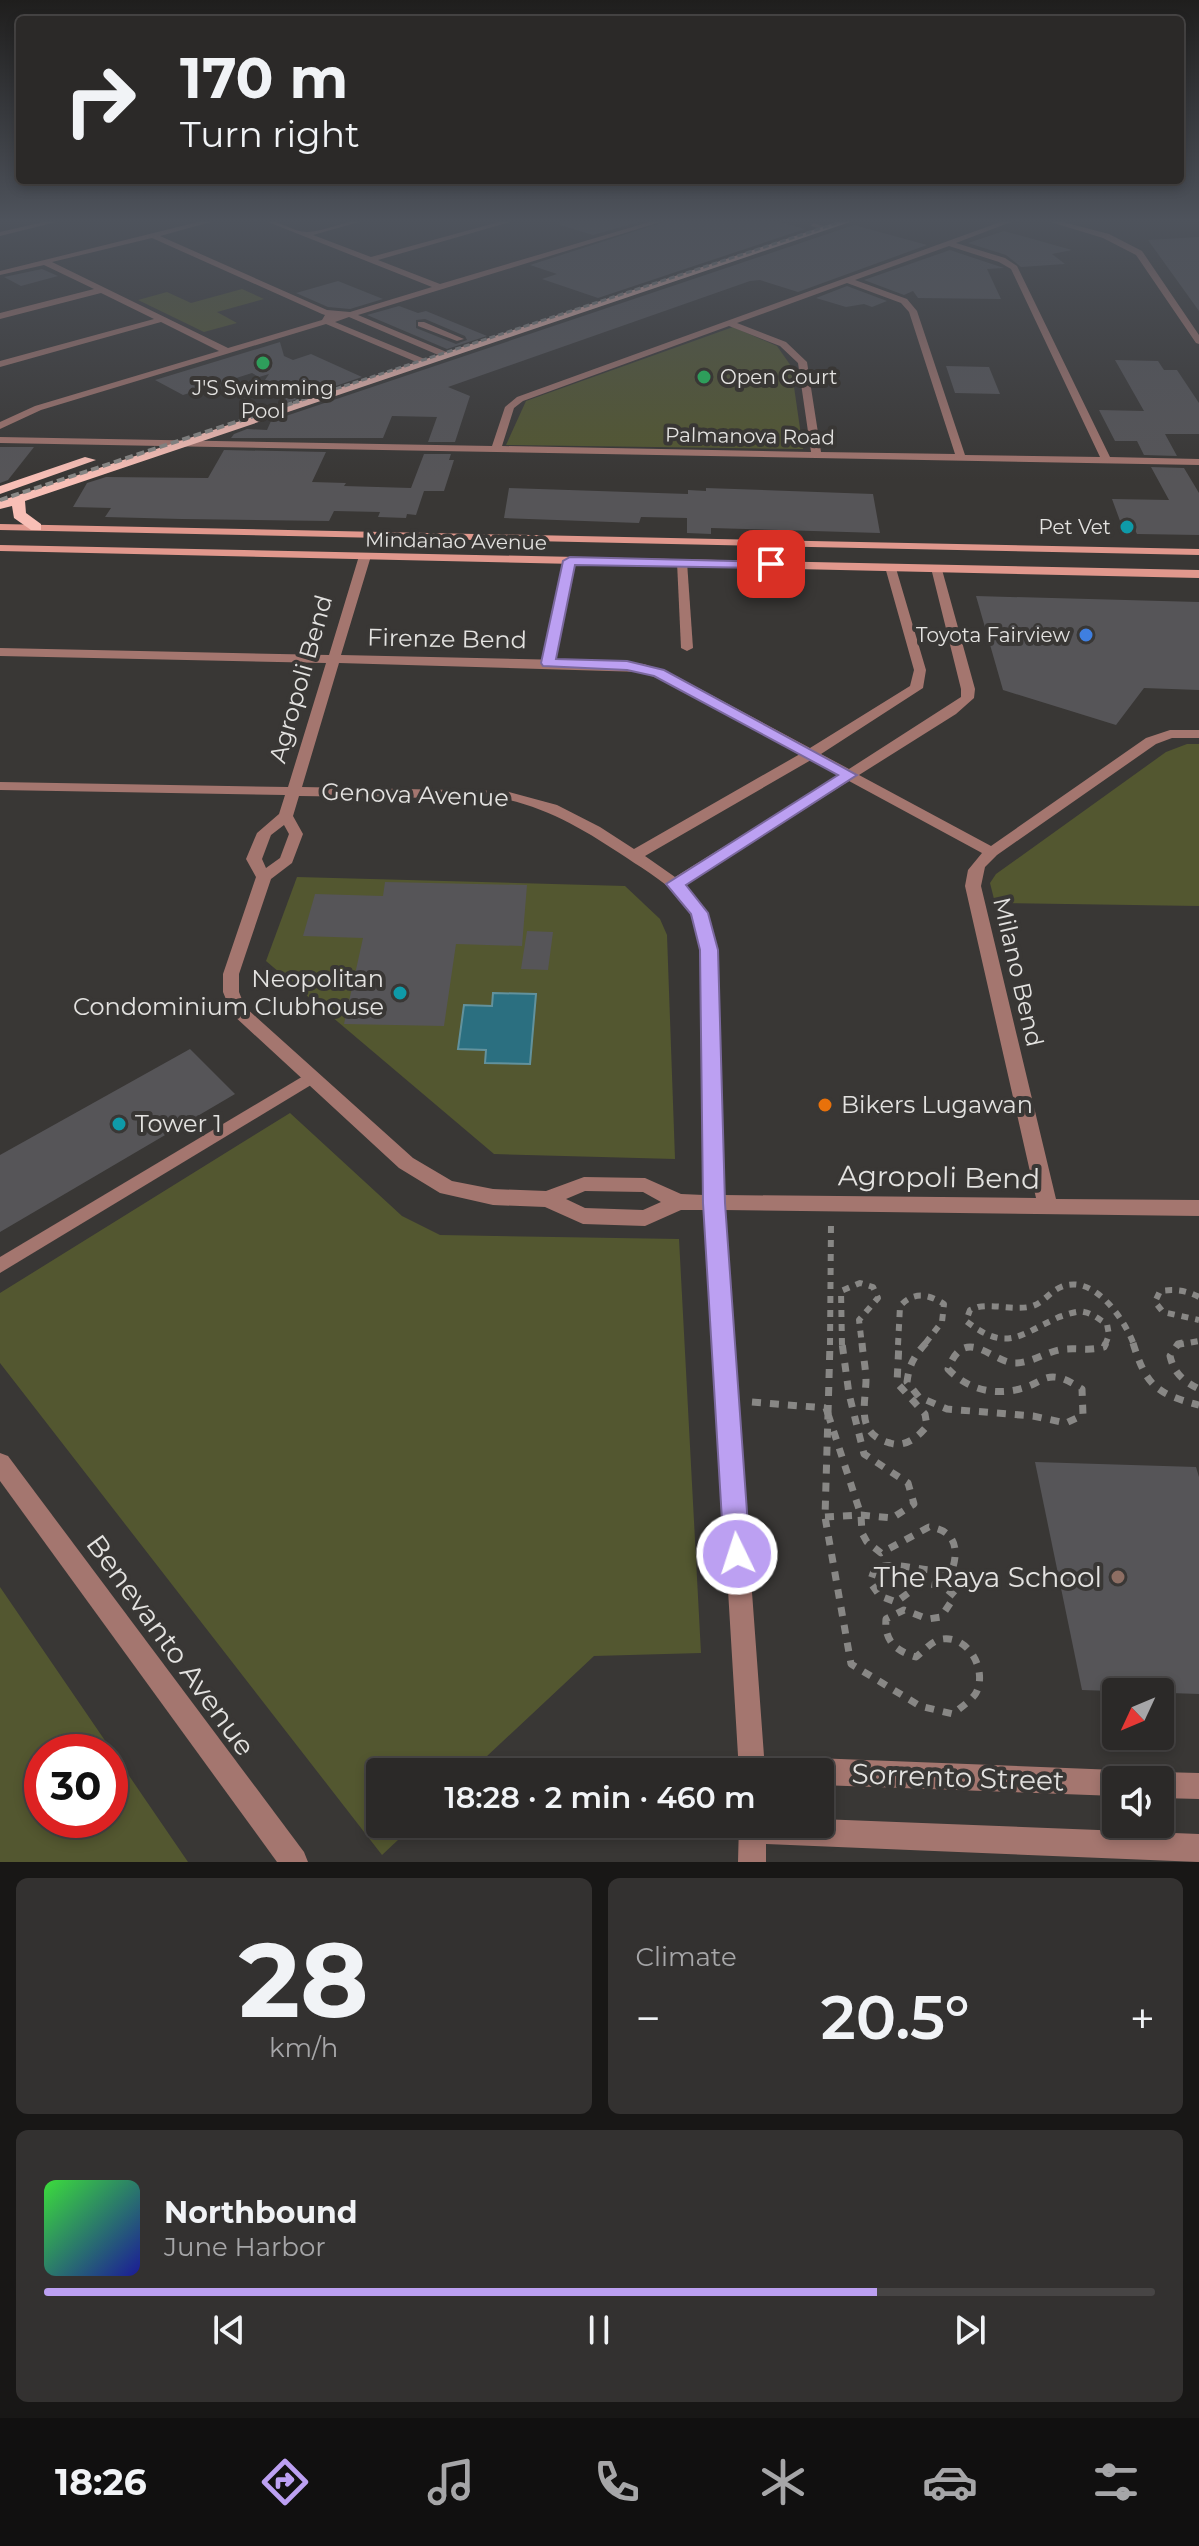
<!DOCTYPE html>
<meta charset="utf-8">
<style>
body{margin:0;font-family:Montserrat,sans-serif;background:#333130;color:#f1f3f6;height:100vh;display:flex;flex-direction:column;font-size:30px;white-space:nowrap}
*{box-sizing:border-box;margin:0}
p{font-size:26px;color:#a6a6a8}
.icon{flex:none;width:44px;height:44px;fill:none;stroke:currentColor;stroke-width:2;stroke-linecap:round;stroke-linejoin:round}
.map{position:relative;height:1862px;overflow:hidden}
.panel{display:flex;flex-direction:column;gap:16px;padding:16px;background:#181716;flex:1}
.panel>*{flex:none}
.banner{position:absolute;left:16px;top:16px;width:1168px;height:168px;border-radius:8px;box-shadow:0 4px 12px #0003,0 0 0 2px #474545;background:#2b2928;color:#f1f3f6;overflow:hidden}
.needle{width:52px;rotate:226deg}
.buttons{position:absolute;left:1102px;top:1678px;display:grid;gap:16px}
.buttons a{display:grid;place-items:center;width:72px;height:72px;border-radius:8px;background:#2b2928;box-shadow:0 4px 12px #0003,0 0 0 2px #474545;font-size:40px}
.speed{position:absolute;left:24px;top:1734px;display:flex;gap:16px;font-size:40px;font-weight:700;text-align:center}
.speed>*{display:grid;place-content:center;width:104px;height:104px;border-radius:50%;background:#2b2928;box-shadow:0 4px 12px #0003,0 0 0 2px #474545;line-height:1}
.speed .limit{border:12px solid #d22;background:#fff;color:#111}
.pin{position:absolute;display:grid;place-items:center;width:68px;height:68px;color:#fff;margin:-34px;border-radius:16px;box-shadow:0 4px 12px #0006}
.me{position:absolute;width:88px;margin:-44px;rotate:356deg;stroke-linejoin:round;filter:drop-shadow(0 0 6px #0008)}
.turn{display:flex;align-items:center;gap:28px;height:168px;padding:0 32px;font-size:36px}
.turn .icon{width:104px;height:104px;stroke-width:2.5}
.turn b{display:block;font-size:56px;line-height:68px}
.big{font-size:60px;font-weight:600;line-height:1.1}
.panel .card{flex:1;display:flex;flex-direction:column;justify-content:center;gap:12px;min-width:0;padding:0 28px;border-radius:12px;background:#333130}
.panel .dial{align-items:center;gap:0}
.dial b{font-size:104px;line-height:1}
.song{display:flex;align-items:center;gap:24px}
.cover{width:96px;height:96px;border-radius:12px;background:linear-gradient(135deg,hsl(120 70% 55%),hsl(240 70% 35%))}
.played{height:8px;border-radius:4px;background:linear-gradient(90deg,#bca0f2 75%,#474545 75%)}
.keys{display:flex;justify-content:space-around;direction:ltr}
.heat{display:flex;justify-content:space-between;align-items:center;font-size:44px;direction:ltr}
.panel .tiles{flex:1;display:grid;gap:16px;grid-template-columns:1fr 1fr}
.card:last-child{grid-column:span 2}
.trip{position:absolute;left:366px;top:1758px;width:468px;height:80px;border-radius:8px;background:#2b2928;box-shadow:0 4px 12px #0003,0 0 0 2px #474545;font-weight:600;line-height:80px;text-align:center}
.dock{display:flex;height:128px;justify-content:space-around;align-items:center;background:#111010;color:#a6a6a8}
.dock .icon{width:56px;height:56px}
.dock .on{color:#bca0f2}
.dock b{font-size:36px;color:#f1f3f6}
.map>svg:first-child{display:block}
.green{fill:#535730;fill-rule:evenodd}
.water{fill:#2b6f80;stroke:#62929d;stroke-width:2}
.building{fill:#565558;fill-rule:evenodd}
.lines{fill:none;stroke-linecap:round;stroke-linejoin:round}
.path-far1{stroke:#888785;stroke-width:6;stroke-dasharray:7 7;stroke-linecap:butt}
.path{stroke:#888785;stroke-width:7;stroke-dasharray:9 9;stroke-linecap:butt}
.lane{fill:#a4766f;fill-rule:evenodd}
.street{fill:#a4766f;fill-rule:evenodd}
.secondary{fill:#e1988d;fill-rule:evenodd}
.primary{fill:#f8bfb6;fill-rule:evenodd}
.rail-far1{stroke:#878684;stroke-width:3;stroke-dasharray:6 3;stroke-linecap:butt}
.rail{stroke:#878684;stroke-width:4;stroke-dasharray:8 4;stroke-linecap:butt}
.route{fill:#bca0f2;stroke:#7a689d;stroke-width:2}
.leisure-dot{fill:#2e9e5b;stroke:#393735;stroke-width:3}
.culture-dot{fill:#0f9aa8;stroke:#393735;stroke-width:3}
.shop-dot{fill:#3f7fe0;stroke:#393735;stroke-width:3}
.food-dot{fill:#e8710a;stroke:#393735;stroke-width:3}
.education-dot{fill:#8d6e63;stroke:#393735;stroke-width:3}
.labels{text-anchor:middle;stroke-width:8;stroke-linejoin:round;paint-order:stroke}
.far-poi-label{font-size:20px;fill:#e3e2e0;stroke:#393735;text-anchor:end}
.far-street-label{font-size:20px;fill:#e3e2e0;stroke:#393735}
.street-label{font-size:24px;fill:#e3e2e0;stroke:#393735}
.poi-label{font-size:24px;fill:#e3e2e0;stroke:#393735;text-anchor:start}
.near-street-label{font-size:28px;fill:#e3e2e0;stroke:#393735}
.near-poi-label{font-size:28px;fill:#e3e2e0;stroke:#393735;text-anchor:end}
</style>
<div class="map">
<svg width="1199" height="1862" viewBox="0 0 1199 1862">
<rect width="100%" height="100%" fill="#393735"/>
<!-- green -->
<g class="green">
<path d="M242,289L264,299L217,312L237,323L204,332L138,300L167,292L191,303Z"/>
<path d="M733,327L777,346L791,366L803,449L506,445L526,401Z"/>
<path d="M1187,744H1199V906L995,903L990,883L996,874L1166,752Z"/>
<path d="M297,877L625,886L660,919L667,935L675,1159L494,1154L266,961Z"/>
<path d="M290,1113L402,1216L440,1235L679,1239L701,1653L594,1656L470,1772H380V1824H415L382,1855L0,1363V1293Z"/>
<path d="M0,1587L188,1862H0ZM42,1752H110V1820H42Z"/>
</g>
<!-- water -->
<path class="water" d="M493,993L536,994L530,1064L485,1063L486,1050L458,1049L464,1005L492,1006Z"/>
<!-- building -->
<g class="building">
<path d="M560,220H646L593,235L560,225Z"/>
<path d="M670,220H772L805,229L598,298L542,279L557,274L530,265Z"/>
<path d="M854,225L927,245L798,292L760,280L750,281L448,387L470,396L455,442H428L437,417L392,416L383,438H231L234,434L247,429L267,430L271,421Z"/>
<path d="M1004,231L1072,250L1052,254L1065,264L1021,267L1006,255L968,243Z"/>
<path d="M1199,237V311L1148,240Z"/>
<path d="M950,250L1004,268L987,269L1001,299L918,298L913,291L904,295L864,280Z"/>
<path d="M42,269L58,276L21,286L4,277Z"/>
<path d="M338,281L383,299L350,309L328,307L296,293Z"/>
<path d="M847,286L887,301L872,307L864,304L846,307L816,298Z"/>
<path d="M399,306L418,313L426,311L487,336L447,349L367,315ZM425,319L465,336L467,340L456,344L416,328V320Z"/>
<path d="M280,342L284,356L293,360L311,354L362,377L280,405L287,390L265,380L269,374L259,377L252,373L183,395L155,380Z"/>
<path d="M1115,360L1158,361L1164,370H1177L1199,403V434H1165L1177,456L1144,455L1137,441H1115L1099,410L1144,411Z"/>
<path d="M946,366L989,367L1000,394L955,393Z"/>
<path d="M0,447H34L8,480L0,483Z"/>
<path d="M224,450L326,452L312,482L346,483L344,486L411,488L424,454H451L449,460H454L444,491H424L416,515L407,514L406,518L378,517L380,512L334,511L329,521L181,519L105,517L111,508L73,507L87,483L106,477L208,478Z"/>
<path d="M1151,467L1184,468L1199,493V535L1137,534L1135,530L1123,529L1112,499L1169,500Z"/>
<path d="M509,488L688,494V490L706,491V488L873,494L880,533L711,528V534L687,533V518L641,517L639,523L504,518Z"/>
<path d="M976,596L1199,602V690L1144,688L1116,725L1003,690Z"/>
<path d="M385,882L527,885L522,946L456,944L444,1026L344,1024L363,938L303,936L315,894L383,896Z"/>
<path d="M527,931L553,932L548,970L521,969Z"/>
<path d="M190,1049L235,1094L0,1232V1155Z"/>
<path d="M1035,1462L1196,1467L1199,1477V1694L1082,1690Z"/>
</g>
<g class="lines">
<!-- path-far1 -->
<g class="path-far1">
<path d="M1199,1297C1186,1290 1174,1289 1160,1291L1155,1302L1163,1312L1199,1320"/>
<path d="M830,1345L831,1223"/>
<path d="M842,1345L841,1291L860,1283L873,1287L878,1298L859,1320L862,1345"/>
<path d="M898,1345L900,1306C914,1291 928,1294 944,1304L942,1322L924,1345"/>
<path d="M1105,1345L1109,1335L1107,1324C1100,1320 1092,1313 1084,1312C1077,1310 1066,1315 1059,1317C1019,1335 1007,1353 966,1321L970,1310L978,1307C995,1304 1012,1310 1029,1307C1043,1304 1049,1292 1061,1287C1094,1273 1125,1320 1134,1345"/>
<path d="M1177,1345L1199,1341"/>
</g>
<!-- path -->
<g class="path">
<path d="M862,1343C863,1356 866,1369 866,1381C865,1407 856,1434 890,1443C905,1448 918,1437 927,1426L925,1414L897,1383L899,1343"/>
<path d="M926,1343C914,1356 909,1365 907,1382L919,1397L947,1409L1033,1416L1066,1423L1083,1415L1082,1389C1073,1384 1064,1377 1053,1377C1044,1377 1037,1383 1029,1386C1000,1397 970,1392 948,1369C966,1322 993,1365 1017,1363C1034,1362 1049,1350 1066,1349C1080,1348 1090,1351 1104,1347L1106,1343"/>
<path d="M1133,1343C1146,1385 1156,1394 1199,1405"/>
<path d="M1183,1343L1178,1344L1170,1356C1174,1373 1183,1381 1199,1389"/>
<path d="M752,1402L826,1408"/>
<path d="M826,1408L828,1414"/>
<path d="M828,1414L861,1515L862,1533L867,1542L881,1553L929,1527C953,1530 959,1546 953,1567C926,1577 903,1559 875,1568L870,1582L880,1596L896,1602L922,1583L943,1586L955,1596L941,1617L928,1619L904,1610L886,1619C884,1641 896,1651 916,1657C924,1651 931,1641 942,1639C968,1635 988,1670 976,1693C972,1700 960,1708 953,1714L920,1706L851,1664L825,1517Z"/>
<path d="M828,1414L830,1343"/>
<path d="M825,1517L861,1515L892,1518L914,1504L908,1483L864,1454L849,1394L842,1343"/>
</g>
<!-- lane -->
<g class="lane">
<path d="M813,223L828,227L829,228L826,230L811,226Z"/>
<path d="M418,322H424L464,339L457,341L418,326Z"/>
<path d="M570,558L575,561L554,663L548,666L542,663L565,561Z"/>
<path d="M682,559L687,562L693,648L687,651L681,648L677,562Z"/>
<path d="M310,1072L316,1074L318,1078L316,1082L0,1273V1257Z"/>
</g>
<!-- street -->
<g class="street">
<path d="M52,220H64L0,236V232Z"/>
<path d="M206,220H218L160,236L327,310L350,312L432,287L263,220C279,220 293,232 307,232C327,231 345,220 366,220L313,235L371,257L506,220H517L378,260L440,284L656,220H667L358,315L449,353V357H443L349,317L335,322L427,360V364H421L326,324L41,410L0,429V422L35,406L219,351L161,322L0,367V361L154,319L101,293L0,319V313L94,289L44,265L0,275V271ZM152,238L322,314L325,315L322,320L228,348L52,262Z"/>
<path d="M1006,220H1016L956,243L1005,258L1017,266L1110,457L1199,459V465L0,443V437L492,446L505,407L517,397ZM949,246L999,262L1011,269L1100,457L965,455L917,311L907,299L855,280ZM847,283L901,303L909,312L955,454L821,452L807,362L786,342L737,323ZM729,326L780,346L798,363L811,452L502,446L514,408L523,401Z"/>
<path d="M1044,220H1055L1109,234L1142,251L1199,335V344L1196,343L1136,255L1103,238Z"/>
<path d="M365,553L371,556L341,655L610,661L644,664L676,676L810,748L910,686L914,670L885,567L895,565L926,670L923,688L821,754L849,769L961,697V689L931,568L941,566L975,689L974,698L956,714L859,775L991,846L1146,738L1170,730H1199V738H1172L1156,744L997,855L985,867L981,886L1056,1199L1199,1200V1216L724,1210L764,1756L1116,1770L1125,1774L1128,1780H1116V1796L820,1785V1772H739L705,1210H681L645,1226L583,1224L545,1207L493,1205L440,1193L399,1168L232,1014L223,992V974L256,877L246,859L257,833L279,814L285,795L0,790V782L288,787L326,663L0,656V648L329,655L359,556ZM339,663L642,672L666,682L800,754L634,849L600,827L557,805L505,791L302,787ZM811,760L839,775L675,877L645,856ZM849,781L982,853L968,870L965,886L1036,1198L723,1195L717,950L706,914L685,885ZM299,796L505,799C551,809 588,832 627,858C646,871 670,884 684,904C694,918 698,934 701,950L704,1195L681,1194L645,1178L584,1177L546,1191L493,1189L452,1181L413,1158L245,1007L239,992V974L246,953L271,879L292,863L303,834L293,816ZM284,825L289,834L280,858L266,868L262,859L271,835ZM585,1191L643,1192L661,1202L643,1210L585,1208L566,1199Z"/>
<path d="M0,1453L8,1456L304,1852L308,1862H277L0,1481Z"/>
<path d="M1160,1772L1199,1773V1799L1160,1798V1780H1149L1151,1776Z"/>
<path d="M820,1819L1199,1834V1862L766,1844V1862H738L739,1824H820Z"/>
</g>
<!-- secondary -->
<g class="secondary">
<path d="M0,524L1199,549V555L0,530Z"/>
<path d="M0,545L1199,570V578L0,551Z"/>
</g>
<!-- primary -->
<g class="primary">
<path d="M843,220H856L25,501L26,513L41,524V530H31L14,518L12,506L0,509V501Z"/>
<path d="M85,457L96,460L0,494V486Z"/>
</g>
<!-- rail-far1 -->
<path class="rail-far1" d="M293,403L846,220"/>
<!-- rail -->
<path class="rail" d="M0,500L299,401"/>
</g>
<!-- sky -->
<linearGradient id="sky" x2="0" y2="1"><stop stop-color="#1f1e1d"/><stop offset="0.46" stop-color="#4e535c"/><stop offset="1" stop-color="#4e535c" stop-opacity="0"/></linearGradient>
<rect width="1199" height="480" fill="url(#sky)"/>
<!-- route -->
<path class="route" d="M570,557L776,562V567L771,568L575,565L556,659L627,661L664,670L857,775L686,885L708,913L718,950L725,1203L750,1554L746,1563L737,1567L728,1563L724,1554L703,1203L700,950L691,914L666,884L838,775L654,676L627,670L543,666L541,663L563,561Z"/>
<!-- markers -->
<g class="leisure-dot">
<circle cx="263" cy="363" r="8"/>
<circle cx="704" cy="377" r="8"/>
</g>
<g class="culture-dot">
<circle cx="1127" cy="527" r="8"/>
<circle cx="400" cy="993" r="8"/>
<circle cx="119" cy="1124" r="8"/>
</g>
<circle class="shop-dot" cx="1086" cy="635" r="8"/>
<circle class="food-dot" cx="825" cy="1105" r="8"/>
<circle class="education-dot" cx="1118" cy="1577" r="8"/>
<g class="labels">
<!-- far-poi labels -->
<g class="far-poi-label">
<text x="720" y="384" text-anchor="start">Open Court</text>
<text x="263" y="395" text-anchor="middle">J'S Swimming<tspan x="263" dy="23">Pool</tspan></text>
<text x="1111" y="534">Pet Vet</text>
<text x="1070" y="642">Toyota Fairview</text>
</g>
<!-- far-street labels -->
<g class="far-street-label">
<text transform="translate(750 436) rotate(1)" y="7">Palmanova Road</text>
<text transform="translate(456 541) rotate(1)" y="7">Mindanao Avenue</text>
</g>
<!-- street labels -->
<g class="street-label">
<text transform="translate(447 639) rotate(1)" y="8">Firenze Bend</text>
<text transform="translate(301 679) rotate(-74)" y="8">Agropoli Bend</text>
<text transform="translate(415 795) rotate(2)" y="8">Genova Avenue</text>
<text transform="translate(1018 972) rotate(77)" y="8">Milano Bend</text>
</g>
<!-- poi labels -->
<g class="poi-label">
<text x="384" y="987" text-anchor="end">Neopolitan<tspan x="384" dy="28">Condominium Clubhouse</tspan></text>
<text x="841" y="1113">Bikers Lugawan</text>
<text x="135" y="1132">Tower 1</text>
</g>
<!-- near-street labels -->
<g class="near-street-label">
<text transform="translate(939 1177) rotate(1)" y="10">Agropoli Bend</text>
<text transform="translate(171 1645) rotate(54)" y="10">Benevanto Avenue</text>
<text transform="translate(958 1777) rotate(2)" y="10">Sorrento Street</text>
</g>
<!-- near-poi labels -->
<g class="near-poi-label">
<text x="1102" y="1587">The Raya School</text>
</g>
</g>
</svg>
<div class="buttons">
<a><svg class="needle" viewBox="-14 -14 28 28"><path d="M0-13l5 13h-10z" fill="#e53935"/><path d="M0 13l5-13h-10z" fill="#a6a6a8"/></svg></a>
<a><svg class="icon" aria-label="sound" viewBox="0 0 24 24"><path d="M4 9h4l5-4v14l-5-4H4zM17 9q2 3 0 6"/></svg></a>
</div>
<div class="speed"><div class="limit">30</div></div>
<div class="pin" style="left:771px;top:564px;background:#d93025"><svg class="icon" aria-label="arrive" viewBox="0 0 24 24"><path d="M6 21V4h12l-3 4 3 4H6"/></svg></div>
<svg class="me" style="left:737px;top:1554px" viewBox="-20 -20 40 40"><circle r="17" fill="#bca0f2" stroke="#fff" stroke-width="3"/><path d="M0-11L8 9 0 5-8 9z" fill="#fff"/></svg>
<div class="trip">18:28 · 2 min · 460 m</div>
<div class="banner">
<div class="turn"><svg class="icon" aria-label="right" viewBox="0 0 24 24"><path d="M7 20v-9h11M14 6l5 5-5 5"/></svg><div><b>170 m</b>Turn right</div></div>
</div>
</div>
<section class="panel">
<div class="tiles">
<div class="card dial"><b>28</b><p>km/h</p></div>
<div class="card"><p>Climate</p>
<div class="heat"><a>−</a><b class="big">20.5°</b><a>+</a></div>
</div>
<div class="card">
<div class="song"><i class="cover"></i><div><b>Northbound</b><p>June Harbor</p></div></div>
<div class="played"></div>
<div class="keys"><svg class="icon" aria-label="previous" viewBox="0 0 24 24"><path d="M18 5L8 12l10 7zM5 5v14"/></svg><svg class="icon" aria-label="pause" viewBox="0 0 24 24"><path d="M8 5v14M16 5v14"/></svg><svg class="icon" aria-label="next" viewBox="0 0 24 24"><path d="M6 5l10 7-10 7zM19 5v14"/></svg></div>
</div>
</div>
</section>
<nav class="dock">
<b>18:26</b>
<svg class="icon on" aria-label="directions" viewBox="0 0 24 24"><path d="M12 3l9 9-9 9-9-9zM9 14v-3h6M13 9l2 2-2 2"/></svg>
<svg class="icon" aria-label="music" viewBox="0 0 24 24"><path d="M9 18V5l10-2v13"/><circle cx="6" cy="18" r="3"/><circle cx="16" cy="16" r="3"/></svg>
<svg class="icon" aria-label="phone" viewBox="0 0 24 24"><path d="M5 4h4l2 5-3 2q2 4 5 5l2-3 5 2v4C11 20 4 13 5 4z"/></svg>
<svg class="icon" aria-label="climate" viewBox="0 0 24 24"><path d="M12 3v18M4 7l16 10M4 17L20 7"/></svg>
<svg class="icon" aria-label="car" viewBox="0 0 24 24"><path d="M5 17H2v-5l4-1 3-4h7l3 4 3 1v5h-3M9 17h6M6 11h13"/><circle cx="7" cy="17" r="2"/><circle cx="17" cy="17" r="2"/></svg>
<svg class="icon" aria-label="filters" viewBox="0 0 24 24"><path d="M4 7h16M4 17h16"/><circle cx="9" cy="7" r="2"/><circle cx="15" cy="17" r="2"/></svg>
</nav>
